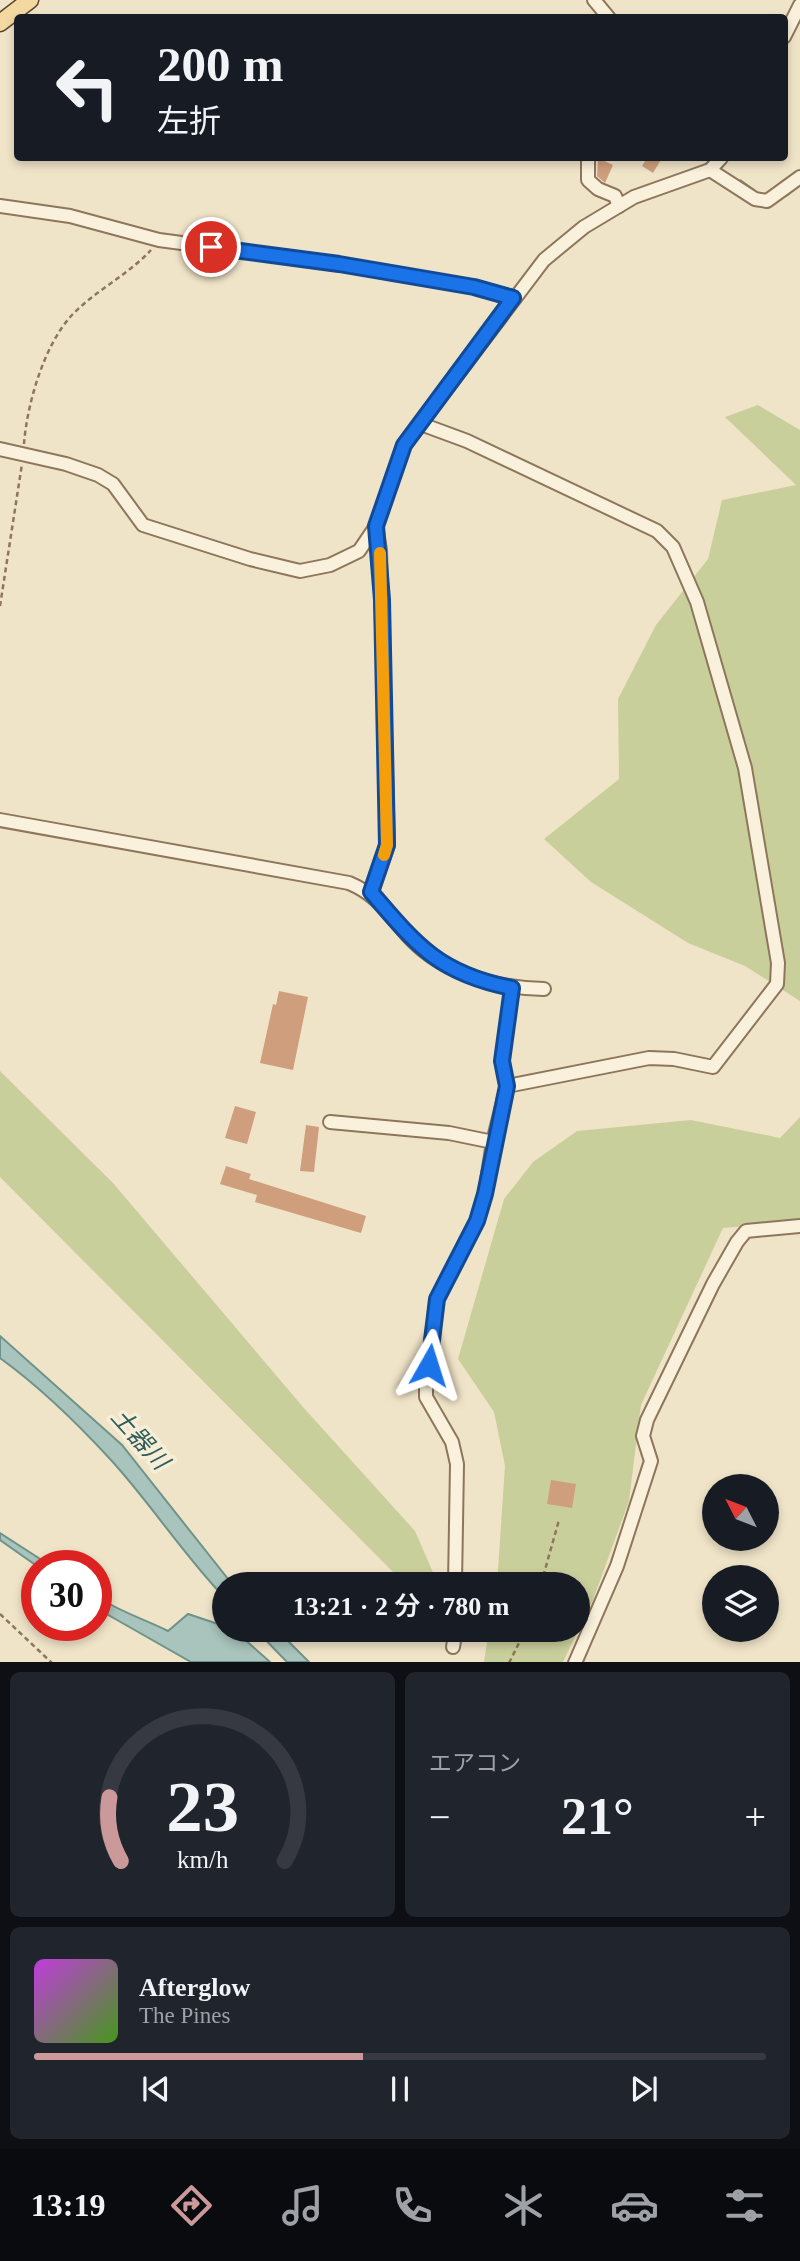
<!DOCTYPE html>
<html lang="ja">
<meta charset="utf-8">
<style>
body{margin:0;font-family:"Times New Roman","Noto Sans JP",serif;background:#20242c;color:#f1f3f6;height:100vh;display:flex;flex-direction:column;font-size:26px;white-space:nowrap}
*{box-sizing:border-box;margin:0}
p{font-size:23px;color:#9ea1a6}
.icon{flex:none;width:38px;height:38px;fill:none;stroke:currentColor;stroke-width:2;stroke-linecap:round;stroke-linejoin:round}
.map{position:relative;height:1662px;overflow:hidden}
.side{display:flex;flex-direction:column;gap:10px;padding:10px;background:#0d0f14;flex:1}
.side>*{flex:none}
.banner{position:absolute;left:14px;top:14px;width:774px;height:147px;border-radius:7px;box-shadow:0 4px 10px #0003;background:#171b24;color:#f1f3f6;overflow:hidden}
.needle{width:46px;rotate:312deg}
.tools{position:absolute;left:702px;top:1474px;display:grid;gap:14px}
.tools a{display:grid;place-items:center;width:77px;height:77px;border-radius:50%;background:#171b24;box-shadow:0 4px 10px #0003;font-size:35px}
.speed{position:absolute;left:21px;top:1550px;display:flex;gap:14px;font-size:35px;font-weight:700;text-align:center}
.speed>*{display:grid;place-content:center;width:91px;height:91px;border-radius:50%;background:#171b24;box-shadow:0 4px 10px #0003;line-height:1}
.speed .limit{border:10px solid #d22;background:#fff;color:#111}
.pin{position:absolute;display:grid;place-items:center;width:60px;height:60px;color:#fff;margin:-30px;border:4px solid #fff;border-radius:50%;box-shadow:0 2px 7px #0007}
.me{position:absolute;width:77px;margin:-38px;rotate:6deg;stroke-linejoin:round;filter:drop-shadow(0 0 5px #0008)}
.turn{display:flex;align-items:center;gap:24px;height:147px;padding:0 28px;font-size:32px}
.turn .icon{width:91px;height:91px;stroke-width:2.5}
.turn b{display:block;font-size:49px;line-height:60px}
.big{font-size:52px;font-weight:600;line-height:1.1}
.side .card{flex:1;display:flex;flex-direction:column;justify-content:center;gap:10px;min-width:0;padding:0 24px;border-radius:10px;background:#20242c}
.side .dial{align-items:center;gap:0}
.dial svg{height:182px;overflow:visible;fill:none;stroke:#363941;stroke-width:7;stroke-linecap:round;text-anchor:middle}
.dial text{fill:#f1f3f6;stroke:none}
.song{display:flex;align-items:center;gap:21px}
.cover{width:84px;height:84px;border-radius:10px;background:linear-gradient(135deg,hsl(290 70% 55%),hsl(100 70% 35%))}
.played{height:7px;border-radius:4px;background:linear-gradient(90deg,#cc999b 45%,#363941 45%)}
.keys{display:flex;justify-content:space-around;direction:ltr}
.heat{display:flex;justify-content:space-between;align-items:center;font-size:38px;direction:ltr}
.side .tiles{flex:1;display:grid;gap:10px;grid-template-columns:1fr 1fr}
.card:last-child{grid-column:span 2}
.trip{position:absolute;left:212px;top:1572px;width:378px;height:70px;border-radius:35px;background:#171b24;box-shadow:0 4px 10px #0003;font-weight:600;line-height:70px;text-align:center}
.menu{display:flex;height:112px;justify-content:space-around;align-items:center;background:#090b0e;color:#9ea1a6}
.menu .icon{width:49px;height:49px}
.menu .on{color:#cc999b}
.menu b{font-size:32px;color:#f1f3f6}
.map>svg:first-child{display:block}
.green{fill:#c9cf9b}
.water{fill:#a9c4bc;stroke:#6f938a;stroke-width:2}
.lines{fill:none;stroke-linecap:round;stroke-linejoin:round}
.stream{stroke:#6f938a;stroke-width:3.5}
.building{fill:#cf9f7d}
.minor-casing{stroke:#8d765c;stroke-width:16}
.major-casing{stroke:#5b4430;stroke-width:19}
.path{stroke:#8d765c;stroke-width:2.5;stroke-dasharray:5 3.5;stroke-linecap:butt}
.minor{stroke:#faf1dc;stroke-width:12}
.major{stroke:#f3d9a0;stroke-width:16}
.route-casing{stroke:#114b97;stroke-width:18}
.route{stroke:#1a73e8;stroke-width:12}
.slow{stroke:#f59e0b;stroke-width:12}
.labels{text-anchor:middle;stroke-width:7;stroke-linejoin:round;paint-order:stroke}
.water-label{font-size:24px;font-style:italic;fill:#2f5d5a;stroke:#f7eed8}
</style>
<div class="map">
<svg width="800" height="1663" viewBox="0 0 800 1663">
<rect width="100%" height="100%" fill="#f0e4c8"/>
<!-- green -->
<g class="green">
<path d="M758,405L800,430V1001L745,966L688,943L591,882L544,839L619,779L618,699L656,625L708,559L722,500L796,485L725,417Z"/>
<path d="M0,1071L113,1183L303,1407L415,1531L438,1584H405L0,1177Z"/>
<path d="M800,1117V1222L723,1228L641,1405L629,1501L593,1600L563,1662H484L489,1629H578V1584H497L505,1466L494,1412L458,1359L504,1199L533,1162L577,1131L691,1120L780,1138Z"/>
</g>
<!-- water -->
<g class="water">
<path d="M0,1336L122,1445L232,1584H224V1597C183,1554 151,1504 111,1460C78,1424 40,1387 0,1358Z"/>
<path d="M0,1533L51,1566H37L0,1540Z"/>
<path d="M96,1596C118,1611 144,1619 168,1631L188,1614L224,1626V1629H233L270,1662H191L96,1608Z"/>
<path d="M255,1629H276L309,1662H287Z"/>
</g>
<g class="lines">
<!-- stream -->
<g class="stream">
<path d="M740,181L754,191"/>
<path d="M786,195L800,184"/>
</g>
</g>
<!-- building -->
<g class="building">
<path d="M598,158L613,165L605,183L597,176Z"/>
<path d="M647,158H662L653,173L642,166Z"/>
<path d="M279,991L308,997L293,1070L260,1063L273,1004L276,1005Z"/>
<path d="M235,1106L256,1112L247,1144L225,1138Z"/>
<path d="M306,1125L319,1127L314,1172L300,1171Z"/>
<path d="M226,1166L251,1174L249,1179L366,1216L361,1233L255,1202L257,1195L220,1184Z"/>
<path d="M551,1480L576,1484L572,1508L547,1504Z"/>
</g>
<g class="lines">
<defs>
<g id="minor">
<path d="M594,0L609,18"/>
<path d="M784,37L800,5"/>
<path d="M588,158V180L598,189L615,196L619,206"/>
<path d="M710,170L755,199L767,201L800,177"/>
<path d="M0,206L70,216L159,240L339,264L474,287L513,297"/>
<path d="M421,424L467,441L657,531L673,547L697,602L745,768L778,963L777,984L713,1067L674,1059L649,1058L507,1086"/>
<path d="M0,449L66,464L98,475L113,484L143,525L250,559L300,571L330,565L359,551L376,526"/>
<path d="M0,820L349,883C378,895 388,914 408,936C443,974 494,988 544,989"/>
<path d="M371,892L388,845L380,550L376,526L404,445L544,260L584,227L634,197L710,170L721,158"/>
<path d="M330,1122L449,1133L493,1142"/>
<path d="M455,1584L457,1464L452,1442L426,1397V1380L437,1299L477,1221L485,1194L493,1142L507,1086L502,1061L512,988"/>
<path d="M453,1647L456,1629"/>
<path d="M575,1663L617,1566L651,1461L643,1436L647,1420L713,1284L737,1242L746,1231L800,1226"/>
</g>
<path id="major" d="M0,23L30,0"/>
</defs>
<!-- minor casing -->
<use href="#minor" class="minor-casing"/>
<!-- major casing -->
<use href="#major" class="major-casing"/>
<!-- path -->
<g class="path">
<path d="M24,444C27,404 44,345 72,315C96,290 128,275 151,250"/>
<path d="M0,606L22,464"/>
<path d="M541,1584L559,1520"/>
<path d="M0,1614L52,1663"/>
<path d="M509,1663L526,1629"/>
</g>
<!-- minor -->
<use href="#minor" class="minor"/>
<!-- major -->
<use href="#major" class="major"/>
</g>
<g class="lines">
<defs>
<path id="route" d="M211,247L339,264L474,287L513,298L404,445L376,526L382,600L387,845L371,892C417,946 440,974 512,988L502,1061L507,1086L485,1194L477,1221L437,1299L429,1365"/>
</defs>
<!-- route casing -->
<use href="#route" class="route-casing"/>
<!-- route -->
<use href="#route" class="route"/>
<!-- slow -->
<path class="slow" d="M380,553L387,845L384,855"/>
</g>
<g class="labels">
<!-- water labels -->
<g class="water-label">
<text transform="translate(140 1439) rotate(48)" y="8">土器川</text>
</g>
</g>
</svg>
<div class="tools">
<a><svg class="needle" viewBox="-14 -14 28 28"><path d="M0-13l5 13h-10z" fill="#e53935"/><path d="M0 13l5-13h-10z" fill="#9ea1a6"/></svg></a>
<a><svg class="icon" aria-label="layers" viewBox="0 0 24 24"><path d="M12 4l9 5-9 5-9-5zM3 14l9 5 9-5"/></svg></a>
</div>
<div class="speed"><div class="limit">30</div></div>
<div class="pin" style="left:211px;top:247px;background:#d93025"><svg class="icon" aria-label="arrive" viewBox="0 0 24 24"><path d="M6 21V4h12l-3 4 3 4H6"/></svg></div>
<svg class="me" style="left:429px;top:1365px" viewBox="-20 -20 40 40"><path d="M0-17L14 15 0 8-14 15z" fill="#1a73e8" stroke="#fff" stroke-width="4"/></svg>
<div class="trip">13:21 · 2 分 · 780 m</div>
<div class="banner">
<div class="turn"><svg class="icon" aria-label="left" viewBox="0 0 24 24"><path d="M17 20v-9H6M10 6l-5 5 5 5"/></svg><div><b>200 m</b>左折</div></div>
</div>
</div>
<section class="side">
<div class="tiles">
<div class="card dial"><svg viewBox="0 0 100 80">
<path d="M14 69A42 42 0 1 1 86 69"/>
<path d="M14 69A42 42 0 0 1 9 41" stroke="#cc999b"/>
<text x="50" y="56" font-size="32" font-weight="700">23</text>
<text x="50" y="72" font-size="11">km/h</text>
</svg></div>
<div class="card"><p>エアコン</p>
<div class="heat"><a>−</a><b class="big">21°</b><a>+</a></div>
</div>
<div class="card">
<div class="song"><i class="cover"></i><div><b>Afterglow</b><p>The Pines</p></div></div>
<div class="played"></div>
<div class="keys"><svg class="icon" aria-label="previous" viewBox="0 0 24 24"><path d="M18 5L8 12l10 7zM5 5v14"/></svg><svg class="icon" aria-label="pause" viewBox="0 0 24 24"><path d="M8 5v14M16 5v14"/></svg><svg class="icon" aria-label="next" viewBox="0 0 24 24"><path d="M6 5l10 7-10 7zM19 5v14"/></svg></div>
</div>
</div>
</section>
<nav class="menu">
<b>13:19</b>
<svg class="icon on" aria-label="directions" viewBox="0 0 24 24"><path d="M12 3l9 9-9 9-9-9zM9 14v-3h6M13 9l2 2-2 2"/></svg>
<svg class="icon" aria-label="music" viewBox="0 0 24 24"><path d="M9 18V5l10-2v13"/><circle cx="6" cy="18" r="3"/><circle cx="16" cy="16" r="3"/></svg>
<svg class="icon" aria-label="phone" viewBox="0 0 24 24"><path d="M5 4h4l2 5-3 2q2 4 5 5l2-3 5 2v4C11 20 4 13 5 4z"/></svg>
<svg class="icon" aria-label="climate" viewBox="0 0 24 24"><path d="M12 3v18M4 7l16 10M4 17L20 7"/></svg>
<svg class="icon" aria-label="car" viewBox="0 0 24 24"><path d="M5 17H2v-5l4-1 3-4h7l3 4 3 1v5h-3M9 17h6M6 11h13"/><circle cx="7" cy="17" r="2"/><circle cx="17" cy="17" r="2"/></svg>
<svg class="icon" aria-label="filters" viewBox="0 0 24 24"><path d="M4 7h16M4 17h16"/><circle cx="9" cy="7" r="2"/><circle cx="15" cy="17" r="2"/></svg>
</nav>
